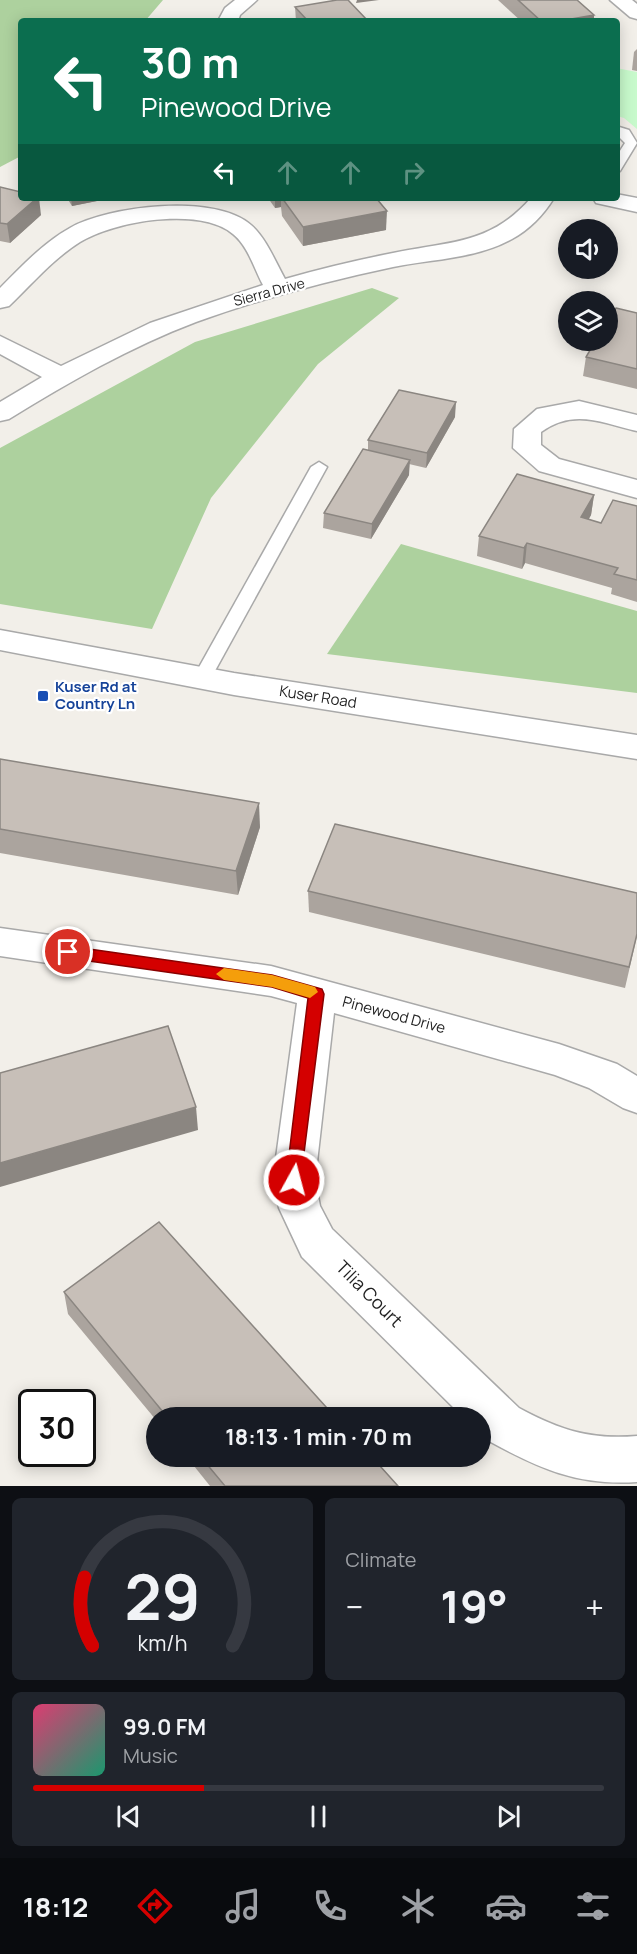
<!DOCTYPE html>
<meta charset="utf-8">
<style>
body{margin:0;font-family:Manrope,sans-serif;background:#20242c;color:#f1f3f6;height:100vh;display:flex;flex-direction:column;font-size:22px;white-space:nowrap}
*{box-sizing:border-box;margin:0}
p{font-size:20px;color:#9ea1a6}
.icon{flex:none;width:33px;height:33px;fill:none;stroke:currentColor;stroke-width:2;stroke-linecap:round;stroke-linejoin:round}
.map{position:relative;height:1486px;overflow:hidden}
.details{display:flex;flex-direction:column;gap:12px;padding:12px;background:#0d0f14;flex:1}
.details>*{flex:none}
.guide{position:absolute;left:18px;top:18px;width:602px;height:183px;border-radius:6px;box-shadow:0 3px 15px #0003;background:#0b6e4f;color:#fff;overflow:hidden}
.controls{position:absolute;left:558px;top:219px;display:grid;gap:12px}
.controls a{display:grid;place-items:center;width:60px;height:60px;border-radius:50%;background:#171b24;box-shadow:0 3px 15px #0003;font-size:30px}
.speed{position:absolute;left:18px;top:1389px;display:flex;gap:12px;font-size:30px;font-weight:700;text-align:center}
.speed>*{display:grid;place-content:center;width:78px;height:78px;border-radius:50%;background:#171b24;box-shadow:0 3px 15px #0003;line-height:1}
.speed .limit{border:3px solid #111;border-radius:9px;background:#fff;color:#111}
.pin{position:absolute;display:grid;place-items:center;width:51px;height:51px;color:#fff;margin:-26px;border:3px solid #fff;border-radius:50%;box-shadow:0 2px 6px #0007}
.me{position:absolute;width:66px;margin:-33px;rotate:7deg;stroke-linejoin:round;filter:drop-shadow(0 0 4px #0008)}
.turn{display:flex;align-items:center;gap:21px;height:126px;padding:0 24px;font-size:27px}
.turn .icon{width:78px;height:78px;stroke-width:2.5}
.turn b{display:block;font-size:42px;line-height:51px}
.lanes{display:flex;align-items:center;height:57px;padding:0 24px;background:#0003;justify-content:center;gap:30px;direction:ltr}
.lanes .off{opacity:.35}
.big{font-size:45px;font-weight:700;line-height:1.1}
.details .widget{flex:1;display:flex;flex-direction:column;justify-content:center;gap:9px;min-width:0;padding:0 21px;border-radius:9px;background:#20242c}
.details .dial{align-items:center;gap:0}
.dial svg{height:156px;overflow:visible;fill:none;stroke:#363941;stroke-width:7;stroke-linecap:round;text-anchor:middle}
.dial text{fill:#f1f3f6;stroke:none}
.song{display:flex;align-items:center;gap:18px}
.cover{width:72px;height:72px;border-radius:9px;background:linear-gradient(135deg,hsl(340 70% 55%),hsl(160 70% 35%))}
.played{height:6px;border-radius:3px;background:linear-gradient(90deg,#d40000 30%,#363941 30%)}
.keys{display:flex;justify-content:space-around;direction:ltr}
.heat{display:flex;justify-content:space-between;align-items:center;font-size:33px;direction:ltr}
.details .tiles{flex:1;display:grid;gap:12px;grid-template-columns:1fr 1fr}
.widget:last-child{grid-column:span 2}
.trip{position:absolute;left:146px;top:1407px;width:345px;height:60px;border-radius:30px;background:#171b24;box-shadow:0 3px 15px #0003;font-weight:700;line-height:60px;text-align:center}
.tab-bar{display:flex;height:96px;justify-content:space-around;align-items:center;background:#090b0e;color:#9ea1a6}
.tab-bar .icon{width:42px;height:42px}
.tab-bar .active{color:#d40000}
.tab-bar b{font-size:27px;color:#f1f3f6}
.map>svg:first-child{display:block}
.forest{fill:#add19e}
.park{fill:#c8facc}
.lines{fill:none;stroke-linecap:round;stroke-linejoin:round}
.service-casing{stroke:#a9a9a9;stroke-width:3}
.minor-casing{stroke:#a9a9a9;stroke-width:3}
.tertiary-casing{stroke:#a9a9a9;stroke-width:3}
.service{fill:#fff;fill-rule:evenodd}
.minor{fill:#fff;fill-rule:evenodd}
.tertiary{fill:#fff;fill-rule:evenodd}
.wall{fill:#aba49e}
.shaded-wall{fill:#8b8681}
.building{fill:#c7bfb8;stroke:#8b8681;stroke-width:1.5}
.route{fill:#d40000;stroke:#8a0000;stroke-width:1.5}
.slow{fill:#f59e0b}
.transit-dot{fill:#1a4fb4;stroke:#fff;stroke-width:2}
.labels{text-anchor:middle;stroke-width:4.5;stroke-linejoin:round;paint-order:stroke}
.far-street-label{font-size:14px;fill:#222;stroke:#fff}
.transit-label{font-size:15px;font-weight:bold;fill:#164399;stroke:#fff;text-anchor:start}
.street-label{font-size:15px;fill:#222;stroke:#fff}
.near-street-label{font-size:18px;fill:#222;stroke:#fff}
</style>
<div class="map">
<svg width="637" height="1486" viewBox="0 0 637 1486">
<rect width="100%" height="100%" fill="#f2efe9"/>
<!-- forest -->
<g class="forest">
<path d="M0,0H163L145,21H21V156L0,167Z"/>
<path d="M372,288L399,298L318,364L211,498L152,629L0,604V448L195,342Z"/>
<path d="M401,544L637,611V693L327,654Z"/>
</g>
<!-- park -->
<path class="park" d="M616,68L637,72V129L624,118L617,116Z"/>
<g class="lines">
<defs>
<g id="service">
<path d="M616,126L629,130L637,143L620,171L616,172V157L625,143L616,134Z"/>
<path d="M319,462L327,467L211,678L208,682H196L193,678L311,467Z"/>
</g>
<g id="minor">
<path d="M235,0H257L240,15L238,21H218L225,8Z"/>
<path d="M610,0H632L637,4V19L630,17Z"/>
<path d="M616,194L637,198V212L596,203L593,198H616Z"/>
<path d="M531,198H554C544,214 529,230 512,239C476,259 432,259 393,267C326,281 260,299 196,322C130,347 69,382 9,419L0,421V402L42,377L0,354V336L61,366L150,323L263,285C254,268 248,246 233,234C201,206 114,221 80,242C53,259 32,284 9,306L0,308V288C22,266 43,243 70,228C108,206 215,193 251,225C266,238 275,261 285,279C320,269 357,260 393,253C449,241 490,245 531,198Z"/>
<path d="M579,401L637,415V431C602,423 574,408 541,432V445L559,459L637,480V498L539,471L513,448L514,429L537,409Z"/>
<path d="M0,928L271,966L559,1044L617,1064L637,1076V1113L623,1108L589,1088L555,1075L334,1013L315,1180L320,1206L332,1229L519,1408C560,1430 590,1440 637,1436V1482C577,1486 538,1468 487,1440L480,1433V1418H464L302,1257L279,1208L273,1180L297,1003L271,996L0,956Z"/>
</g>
<path id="tertiary" d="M0,630L234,673L637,735V759L234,695L0,650Z"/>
</defs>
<!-- service casing -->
<use href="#service" class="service-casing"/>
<!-- minor casing -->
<use href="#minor" class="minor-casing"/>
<!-- tertiary casing -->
<use href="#tertiary" class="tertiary-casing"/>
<!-- service -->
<use href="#service" class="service"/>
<!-- minor -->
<use href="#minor" class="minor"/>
<!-- tertiary -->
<use href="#tertiary" class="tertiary"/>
</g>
<!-- wall -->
<g class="wall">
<path d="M498,0H577L594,15V21H521Z"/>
<path d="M295,7L368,21H296Z"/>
<path d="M637,49V71L632,70L634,52Z"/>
<path d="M0,187L41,215L10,243L0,241Z"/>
<path d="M67,198H112L72,206Z"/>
<path d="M268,198H376L386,230L303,246L282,216L281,207L275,208Z"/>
<path d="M637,313V389L583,376L586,357Z"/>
<path d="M455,417L426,468L409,464V475L371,539L323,528L324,513L368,450V440Z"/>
<path d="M594,495L591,515L588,519L601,523L637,506V602L611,594L612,588L525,563L522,569L477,556L479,536Z"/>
<path d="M0,759L260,827L238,895L0,853Z"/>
<path d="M308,891L637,893V936L625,988L309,912Z"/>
<path d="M64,1292L336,1418H156V1420L68,1314Z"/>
<path d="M186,1456H371L398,1486H210Z"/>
</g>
<!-- shaded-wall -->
<g class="shaded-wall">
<path d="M357,0H379L356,3Z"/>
<path d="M594,15V21H560Z"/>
<path d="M37,198H39L41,215L10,243L7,224Z"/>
<path d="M71,198H112L72,206Z"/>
<path d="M275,198H281V207L275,208Z"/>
<path d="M387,211L386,230L303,246V227Z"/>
<path d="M456,402L455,417L426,468L427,453Z"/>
<path d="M410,460L409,475L371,539L372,524Z"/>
<path d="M594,495L591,515L579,538L581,517Z"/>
<path d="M527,543L525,563L522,569L524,548Z"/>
<path d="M259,803L260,827L238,895L236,871Z"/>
<path d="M196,1107L198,1130L0,1187V1163Z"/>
</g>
<!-- building -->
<g class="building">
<path d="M337,0H348L368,21H308L295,7Z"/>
<path d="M518,0H577L594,15L560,21H541Z"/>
<path d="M0,187L21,192V198H37L7,224L0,223Z"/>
<path d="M282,198H376L387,211L303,227Z"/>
<path d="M616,308L637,313V369L586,357L596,340H608V322Z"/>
<path d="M399,390L456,402L427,453L368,440Z"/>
<path d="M363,449L410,460L372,524L324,513Z"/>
<path d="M517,474L594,495L581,517L601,523L613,500L637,506V580L614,574L618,568L527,543L524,548L479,536Z"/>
<path d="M0,759L259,803L236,871L0,829Z"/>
<path d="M335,824L637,893V934L629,967L308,891Z"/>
<path d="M168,1026L196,1107L0,1163V1073Z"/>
<path d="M159,1222L336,1418H168L64,1292Z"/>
<path d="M200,1456H371L398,1486H225Z"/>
</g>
<!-- route -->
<path class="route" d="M68,946L272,975L322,989L324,994L300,1185L294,1187L288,1185L286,1180L308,998L272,987L68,958L60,952Z"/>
<!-- slow -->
<path class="slow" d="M224,968L272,975L315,987L318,992L310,998L272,987L224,980L216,974Z"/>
<!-- markers -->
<rect class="transit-dot" x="37" y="690" width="12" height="12" rx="3"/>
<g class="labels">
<!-- far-street labels -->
<g class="far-street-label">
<text transform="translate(269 292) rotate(-15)" y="5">Sierra Drive</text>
</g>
<!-- transit labels -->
<g class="transit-label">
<text x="55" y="692">Kuser Rd at<tspan x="55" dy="17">Country Ln</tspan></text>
</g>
<!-- street labels -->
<g class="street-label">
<text transform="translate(318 697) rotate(9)" y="5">Kuser Road</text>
<text transform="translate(394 1015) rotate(15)" y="5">Pinewood Drive</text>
</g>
<!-- near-street labels -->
<g class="near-street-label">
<text transform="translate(369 1294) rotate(45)" y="6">Tilia Court</text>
</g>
</g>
</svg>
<div class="controls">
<a><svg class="icon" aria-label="sound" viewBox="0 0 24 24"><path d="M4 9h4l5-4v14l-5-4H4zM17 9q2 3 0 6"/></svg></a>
<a><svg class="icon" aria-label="layers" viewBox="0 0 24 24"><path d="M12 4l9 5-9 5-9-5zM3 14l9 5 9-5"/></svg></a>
</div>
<div class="speed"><div class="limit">30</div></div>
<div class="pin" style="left:68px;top:952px;background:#d93025"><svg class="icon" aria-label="arrive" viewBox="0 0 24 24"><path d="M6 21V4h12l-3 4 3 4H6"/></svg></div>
<svg class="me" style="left:294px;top:1180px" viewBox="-20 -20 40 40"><circle r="17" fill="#d40000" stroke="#fff" stroke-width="3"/><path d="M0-11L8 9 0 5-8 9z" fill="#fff"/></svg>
<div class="trip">18:13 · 1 min · 70 m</div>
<div class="guide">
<div class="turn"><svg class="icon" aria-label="left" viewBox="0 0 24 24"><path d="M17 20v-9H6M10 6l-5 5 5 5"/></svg><div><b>30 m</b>Pinewood Drive</div></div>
<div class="lanes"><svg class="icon" aria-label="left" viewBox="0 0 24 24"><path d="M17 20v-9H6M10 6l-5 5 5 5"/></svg><svg class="icon off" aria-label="ahead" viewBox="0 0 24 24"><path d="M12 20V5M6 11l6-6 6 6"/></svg><svg class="icon off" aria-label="ahead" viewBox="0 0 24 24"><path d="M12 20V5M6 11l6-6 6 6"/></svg><svg class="icon off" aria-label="right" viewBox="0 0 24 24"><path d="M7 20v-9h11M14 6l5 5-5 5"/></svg></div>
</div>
</div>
<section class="details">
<div class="tiles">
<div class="widget dial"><svg viewBox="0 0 100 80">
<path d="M14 69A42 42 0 1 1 86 69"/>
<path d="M14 69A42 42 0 0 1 10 34" stroke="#d40000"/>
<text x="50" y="56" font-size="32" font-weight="700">29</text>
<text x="50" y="72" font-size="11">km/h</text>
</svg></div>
<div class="widget"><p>Climate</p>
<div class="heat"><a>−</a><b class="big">19°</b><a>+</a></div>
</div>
<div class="widget">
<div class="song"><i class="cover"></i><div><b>99.0 FM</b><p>Music</p></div></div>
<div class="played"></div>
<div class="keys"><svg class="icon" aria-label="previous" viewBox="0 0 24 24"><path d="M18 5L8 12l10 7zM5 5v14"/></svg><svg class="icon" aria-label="pause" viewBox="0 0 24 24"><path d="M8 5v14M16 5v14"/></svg><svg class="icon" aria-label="next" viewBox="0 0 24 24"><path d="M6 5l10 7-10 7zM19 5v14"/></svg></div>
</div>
</div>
</section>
<nav class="tab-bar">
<b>18:12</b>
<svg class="icon active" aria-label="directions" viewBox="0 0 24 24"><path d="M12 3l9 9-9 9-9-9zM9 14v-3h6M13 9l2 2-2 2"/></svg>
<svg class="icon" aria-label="music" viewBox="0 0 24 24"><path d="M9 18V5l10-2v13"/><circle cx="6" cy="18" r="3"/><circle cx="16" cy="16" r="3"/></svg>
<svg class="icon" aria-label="phone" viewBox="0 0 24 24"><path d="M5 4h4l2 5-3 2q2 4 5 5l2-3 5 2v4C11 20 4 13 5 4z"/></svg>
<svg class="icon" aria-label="climate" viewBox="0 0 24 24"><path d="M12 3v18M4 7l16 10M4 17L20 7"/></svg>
<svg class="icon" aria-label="car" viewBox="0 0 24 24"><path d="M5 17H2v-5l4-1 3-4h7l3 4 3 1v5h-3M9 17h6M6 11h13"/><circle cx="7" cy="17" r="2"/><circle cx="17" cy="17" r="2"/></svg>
<svg class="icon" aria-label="filters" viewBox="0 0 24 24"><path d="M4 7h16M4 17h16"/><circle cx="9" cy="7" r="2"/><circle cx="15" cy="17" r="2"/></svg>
</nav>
